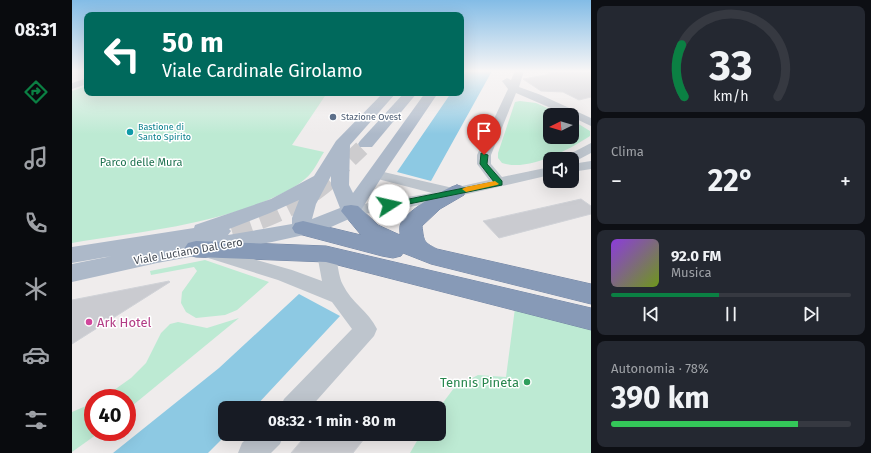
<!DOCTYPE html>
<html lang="it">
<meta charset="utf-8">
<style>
body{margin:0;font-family:"Fira Sans",sans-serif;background:#242831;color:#f1f3f6;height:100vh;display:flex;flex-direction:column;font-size:15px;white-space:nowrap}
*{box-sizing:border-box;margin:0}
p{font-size:13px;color:#9ea1a6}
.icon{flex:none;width:22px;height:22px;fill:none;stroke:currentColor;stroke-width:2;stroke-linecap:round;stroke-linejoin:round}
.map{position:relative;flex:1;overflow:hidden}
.details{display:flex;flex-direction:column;gap:6px;padding:6px;background:#0d0f14;width:280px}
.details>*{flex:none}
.hud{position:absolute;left:12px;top:12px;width:380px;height:84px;border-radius:8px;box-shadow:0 4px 16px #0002;background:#00695c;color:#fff;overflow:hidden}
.needle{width:26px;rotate:265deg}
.tools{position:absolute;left:471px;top:108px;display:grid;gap:8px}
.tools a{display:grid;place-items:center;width:36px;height:36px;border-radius:8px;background:#171b24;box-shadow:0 4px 16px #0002;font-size:20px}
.speed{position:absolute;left:12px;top:389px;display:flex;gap:8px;font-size:20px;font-weight:700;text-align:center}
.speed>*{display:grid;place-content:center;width:52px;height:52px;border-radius:50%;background:#171b24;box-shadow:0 4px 16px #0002;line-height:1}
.speed .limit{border:6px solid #d22;background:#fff;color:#111}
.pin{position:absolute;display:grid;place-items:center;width:34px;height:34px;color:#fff;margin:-41px -17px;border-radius:50% 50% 50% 0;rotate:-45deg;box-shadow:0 0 4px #0007}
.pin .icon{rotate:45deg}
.me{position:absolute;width:44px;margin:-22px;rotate:80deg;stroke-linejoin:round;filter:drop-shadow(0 0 3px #0008)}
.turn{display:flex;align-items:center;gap:14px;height:84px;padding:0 12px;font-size:18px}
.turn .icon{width:52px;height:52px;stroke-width:2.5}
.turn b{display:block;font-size:28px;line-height:34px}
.big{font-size:30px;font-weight:700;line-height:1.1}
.details .widget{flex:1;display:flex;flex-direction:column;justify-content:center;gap:6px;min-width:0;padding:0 14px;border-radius:8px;background:#242831}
.details .dial{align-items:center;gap:0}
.dial svg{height:104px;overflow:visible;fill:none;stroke:#363941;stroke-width:7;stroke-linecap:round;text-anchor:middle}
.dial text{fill:#f1f3f6;stroke:none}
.song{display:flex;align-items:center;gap:12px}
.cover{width:48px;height:48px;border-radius:6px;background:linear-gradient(135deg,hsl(270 70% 55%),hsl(80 70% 35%))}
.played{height:4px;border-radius:2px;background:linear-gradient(90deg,#0b8043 45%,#363941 45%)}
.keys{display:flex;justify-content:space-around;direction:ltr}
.heat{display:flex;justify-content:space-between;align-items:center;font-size:22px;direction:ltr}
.charge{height:6px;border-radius:3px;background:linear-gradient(90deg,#34c759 78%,#363941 0)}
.trip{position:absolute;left:146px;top:401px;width:228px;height:40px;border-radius:8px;background:#171b24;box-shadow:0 4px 16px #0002;font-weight:700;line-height:40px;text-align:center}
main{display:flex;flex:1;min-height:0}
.tab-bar{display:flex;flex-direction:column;width:72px;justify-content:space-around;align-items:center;background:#090b0e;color:#9ea1a6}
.tab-bar .icon{width:28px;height:28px}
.tab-bar .on{color:#0b8043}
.tab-bar b{font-size:18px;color:#f1f3f6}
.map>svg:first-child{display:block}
.green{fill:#bdead3}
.water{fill:#8dc9e3}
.building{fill:#cacbd0;stroke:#d0d2d7}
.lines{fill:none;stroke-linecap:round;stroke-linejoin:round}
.major-tunnel-far1{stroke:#cdccce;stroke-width:16;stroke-dasharray:16 8;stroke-linecap:butt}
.major-tunnel{stroke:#cdccce;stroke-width:20;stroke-dasharray:20 10;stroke-linecap:butt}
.highway-casing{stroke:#7385a3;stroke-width:1}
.minor{fill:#bec5cd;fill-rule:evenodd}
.major{fill:#adb9c9;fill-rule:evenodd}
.highway{fill:#879ab7;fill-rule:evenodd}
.route{fill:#0b8043;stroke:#07532c}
.slow{fill:#f59e0b}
.service-dot{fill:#5c6f8a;stroke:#fff;stroke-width:1.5}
.culture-dot{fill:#0f9aa8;stroke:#fff;stroke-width:1.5}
.hotel-dot{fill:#d1479c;stroke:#fff;stroke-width:1.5}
.leisure-dot{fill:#2e9e5b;stroke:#fff;stroke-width:1.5}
.labels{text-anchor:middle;stroke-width:3;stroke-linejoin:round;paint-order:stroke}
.far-service-label{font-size:9px;fill:#4e5e75;stroke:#fff;text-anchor:start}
.far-culture-label{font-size:9px;fill:#0d838f;stroke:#fff;text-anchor:start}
.park-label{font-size:11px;fill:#1e7250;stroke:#fff}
.street-label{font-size:11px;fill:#464d57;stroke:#fff}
.near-hotel-label{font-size:13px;fill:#b23c85;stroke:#fff;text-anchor:start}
.near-leisure-label{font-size:13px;fill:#27864d;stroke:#fff;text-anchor:end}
</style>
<main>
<nav class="tab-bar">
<b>08:31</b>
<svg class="icon on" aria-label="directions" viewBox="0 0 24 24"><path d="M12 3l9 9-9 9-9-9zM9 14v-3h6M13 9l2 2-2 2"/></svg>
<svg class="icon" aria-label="music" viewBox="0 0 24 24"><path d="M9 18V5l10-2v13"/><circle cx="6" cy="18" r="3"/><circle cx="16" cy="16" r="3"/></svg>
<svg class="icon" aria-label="phone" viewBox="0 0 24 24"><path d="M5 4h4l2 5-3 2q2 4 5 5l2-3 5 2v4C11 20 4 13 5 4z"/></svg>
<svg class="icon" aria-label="climate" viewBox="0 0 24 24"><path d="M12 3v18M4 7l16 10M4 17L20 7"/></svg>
<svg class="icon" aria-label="car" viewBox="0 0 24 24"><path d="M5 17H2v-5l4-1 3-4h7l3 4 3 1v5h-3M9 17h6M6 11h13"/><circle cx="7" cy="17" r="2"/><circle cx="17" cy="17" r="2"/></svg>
<svg class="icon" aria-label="filters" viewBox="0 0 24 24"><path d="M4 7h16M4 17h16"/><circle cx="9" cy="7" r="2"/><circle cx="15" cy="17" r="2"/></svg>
</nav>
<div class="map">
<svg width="519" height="453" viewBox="0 0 519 453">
<rect width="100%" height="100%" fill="#efecec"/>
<!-- green -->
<g class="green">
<path d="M15,86V93H255L220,145L252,152C246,161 242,172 233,179C223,188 209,194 196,200C134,226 65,232 0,243V91Z"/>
<path d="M448,101L464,103L491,115H478V137H500V120L518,131V136C497,150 455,172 430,163L426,158V153L443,102Z"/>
<path d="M133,260L197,282L165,310L153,315L124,318L114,312L109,303L110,292L125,271L122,267L79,275L78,271Z"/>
<path d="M443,308L519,328V453H338L349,434H367V408L382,388L406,375L434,377Z"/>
<path d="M167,318L55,410V398H31L59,378L74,363L89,333L98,324L106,322L135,328Z"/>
<path d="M21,403V432H28L0,452V412Z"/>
</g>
<!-- water -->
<g class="water">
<path d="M394,71H420L359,181L325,172L379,93H389V79Z"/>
<path d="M227,294L268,316L182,408H153V434H155L136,453H41L147,368Z"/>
</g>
<!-- building -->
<g class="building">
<path d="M471,71H519V97L507,100L491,92L469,91L451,79L479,74Z"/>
<path d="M509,199L519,206V214L427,238L411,221Z"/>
<path d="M97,281L98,282L0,344V300Z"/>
<path d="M235,434H296L281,453H219Z"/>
</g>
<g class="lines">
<!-- major-tunnel-far1 -->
<path class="major-tunnel-far1" d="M261,176L294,144"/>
<!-- major-tunnel -->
<path class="major-tunnel" d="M130,236C179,225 225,209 262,175"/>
<defs>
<g id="highway">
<path d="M385,185L392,187L395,191L392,195L368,209L350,226C352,241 351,242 365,249L519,284V304L359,264L331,253L329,256L321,258L310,256L223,233L220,228L223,223L231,221L289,235L269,211L272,206L279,205L286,206L306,225L328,235C328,232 327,226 329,223C334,211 373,188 385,185Z"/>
<path d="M124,241L254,246L519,308V330L254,262L124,257L116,255L112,249L116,243Z"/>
</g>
</defs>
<!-- highway casing -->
<use href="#highway" class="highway-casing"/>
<!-- minor -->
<g class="minor">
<path d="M443,71H452L447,87L469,95L519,118V126L500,117V115H495L444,93L419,155V164L430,177L478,167V175L343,206L279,216L273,215L271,211L273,207L279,206L360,193L298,177L296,174L298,171L303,170L381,188L417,180L405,164V155L436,89L430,81L435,78L439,80Z"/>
<path d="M15,78V84L0,89V83Z"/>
<path d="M519,143V153L500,163V159H492L494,156Z"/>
<path d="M519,161V169L500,172V164Z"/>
<path d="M136,246L220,270L250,281L245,254L248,249L254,248L260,249C267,260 265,274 271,285C279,302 297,312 305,329L302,336L238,408H208L212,399L280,329L260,302L206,280L130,256L127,252L130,248Z"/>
<path d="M179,434H212L208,444L199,453H166L170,443Z"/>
</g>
<!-- major -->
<g class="major">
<path d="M311,93H324L278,145L277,185L281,193L353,93H366L316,167L286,215L250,231L200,242L85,263L0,282V264L40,256L0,263V247L122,228L123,225L199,199L242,176L264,141ZM259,176V185L268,208L240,219L244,204ZM227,200L220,218V224L156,235L159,231L157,229L198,213Z"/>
<path d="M332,93H345L300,147H288L286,144L288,141Z"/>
</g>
<!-- highway -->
<use href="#highway" class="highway"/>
</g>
<!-- sky -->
<linearGradient id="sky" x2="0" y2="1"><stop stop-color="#83bce6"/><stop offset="0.53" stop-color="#f8f6f6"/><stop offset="1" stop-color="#f8f6f6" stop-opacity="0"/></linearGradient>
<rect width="519" height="134" fill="url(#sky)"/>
<!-- route -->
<path class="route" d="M409,153L416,155L415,164L430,181V185L317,208L313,205L317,203L422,182L408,164Z"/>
<!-- slow -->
<path class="slow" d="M423,181L427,184L425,185L394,192L390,189L394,187Z"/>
<!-- markers -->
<circle class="service-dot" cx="261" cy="117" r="4"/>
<circle class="culture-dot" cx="58" cy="132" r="4"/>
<circle class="hotel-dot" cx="17" cy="322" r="4"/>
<circle class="leisure-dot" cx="455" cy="382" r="4"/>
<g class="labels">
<!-- far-service labels -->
<g class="far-service-label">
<text x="269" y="120">Stazione Ovest</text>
</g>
<!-- far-culture labels -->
<g class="far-culture-label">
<text x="66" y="130">Bastione di<tspan x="66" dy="10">Santo Spirito</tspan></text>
</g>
<!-- park labels -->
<g class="park-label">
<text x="69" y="166">Parco delle Mura</text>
</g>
<!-- street labels -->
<g class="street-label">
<text transform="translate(116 251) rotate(-10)" y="4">Viale Luciano Dal Cero</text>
</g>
<!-- near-hotel labels -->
<g class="near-hotel-label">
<text x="25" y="327">Ark Hotel</text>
</g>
<!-- near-leisure labels -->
<g class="near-leisure-label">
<text x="447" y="387">Tennis Pineta</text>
</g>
</g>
</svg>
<div class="tools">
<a><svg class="needle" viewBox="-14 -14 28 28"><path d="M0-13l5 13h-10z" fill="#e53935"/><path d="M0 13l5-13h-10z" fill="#9ea1a6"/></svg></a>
<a><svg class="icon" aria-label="sound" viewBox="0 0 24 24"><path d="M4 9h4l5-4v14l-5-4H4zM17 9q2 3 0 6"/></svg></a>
</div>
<div class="speed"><div class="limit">40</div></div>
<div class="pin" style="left:412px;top:155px;background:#d93025"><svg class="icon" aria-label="arrive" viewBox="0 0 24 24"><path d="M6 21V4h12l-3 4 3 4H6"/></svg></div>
<svg class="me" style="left:317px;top:205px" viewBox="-20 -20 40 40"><circle r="19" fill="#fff"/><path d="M0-13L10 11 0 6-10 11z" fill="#0b8043"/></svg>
<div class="trip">08:32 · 1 min · 80 m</div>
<div class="hud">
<div class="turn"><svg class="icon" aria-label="left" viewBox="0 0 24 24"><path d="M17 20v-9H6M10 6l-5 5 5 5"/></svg><div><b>50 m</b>Viale Cardinale Girolamo</div></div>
</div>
</div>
<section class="details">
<div class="widget dial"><svg viewBox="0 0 100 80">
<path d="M14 69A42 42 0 1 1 86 69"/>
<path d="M14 69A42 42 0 0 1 12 29" stroke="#0b8043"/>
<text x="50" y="56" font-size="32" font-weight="700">33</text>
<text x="50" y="72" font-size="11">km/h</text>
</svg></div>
<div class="widget"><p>Clima</p>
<div class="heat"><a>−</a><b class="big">22°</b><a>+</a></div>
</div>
<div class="widget">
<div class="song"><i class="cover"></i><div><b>92.0 FM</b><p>Musica</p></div></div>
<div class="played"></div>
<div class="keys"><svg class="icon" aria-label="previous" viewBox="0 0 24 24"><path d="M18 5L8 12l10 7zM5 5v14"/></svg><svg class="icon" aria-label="pause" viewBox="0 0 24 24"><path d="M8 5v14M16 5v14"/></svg><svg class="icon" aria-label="next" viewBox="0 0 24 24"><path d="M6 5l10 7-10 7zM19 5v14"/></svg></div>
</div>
<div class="widget"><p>Autonomia · 78%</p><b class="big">390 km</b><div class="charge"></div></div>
</section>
</main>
